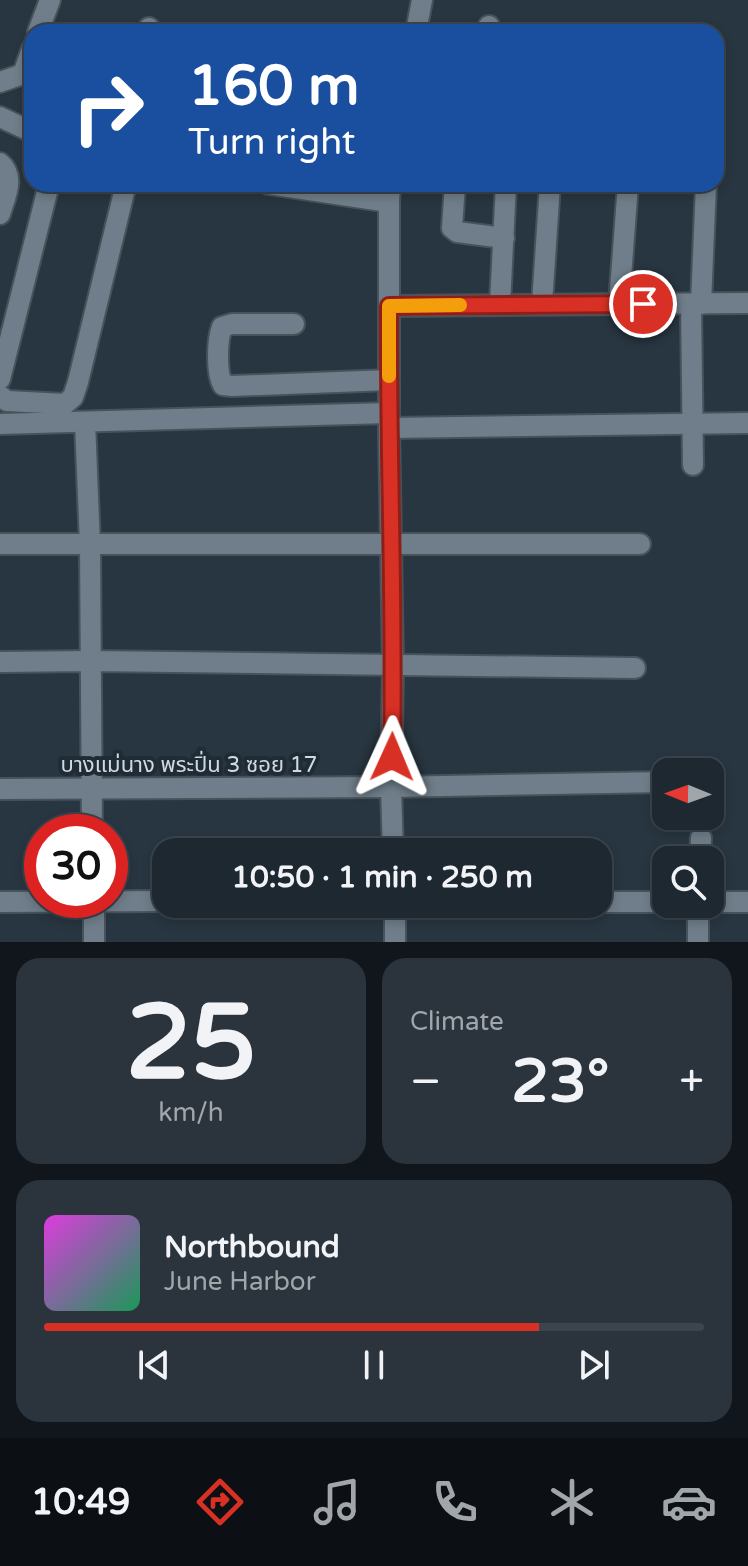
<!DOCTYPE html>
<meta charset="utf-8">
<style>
body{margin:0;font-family:"Varela Round","Noto Sans Thai",sans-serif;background:#2b343d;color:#f1f3f6;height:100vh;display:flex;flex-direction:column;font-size:30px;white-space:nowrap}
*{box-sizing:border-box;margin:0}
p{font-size:26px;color:#a1a6ab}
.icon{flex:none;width:44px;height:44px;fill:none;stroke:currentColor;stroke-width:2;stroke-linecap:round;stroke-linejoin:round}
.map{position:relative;height:942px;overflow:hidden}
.panel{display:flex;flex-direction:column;gap:16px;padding:16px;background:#10161b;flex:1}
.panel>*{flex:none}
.banner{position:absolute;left:24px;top:24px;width:700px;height:168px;border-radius:24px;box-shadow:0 4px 12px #0003,0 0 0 2px #3c444d;background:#1a4fa0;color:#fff;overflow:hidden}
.needle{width:52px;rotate:271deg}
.buttons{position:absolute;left:652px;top:758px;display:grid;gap:16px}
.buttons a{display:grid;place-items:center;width:72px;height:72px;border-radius:16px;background:#1e2831;box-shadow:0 4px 12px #0003,0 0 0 2px #3c444d;font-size:40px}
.speed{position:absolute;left:24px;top:814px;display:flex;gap:16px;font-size:40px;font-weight:700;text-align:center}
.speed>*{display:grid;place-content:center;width:104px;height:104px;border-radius:50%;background:#1e2831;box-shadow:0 4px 12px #0003,0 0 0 2px #3c444d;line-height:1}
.speed .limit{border:12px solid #d22;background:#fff;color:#111}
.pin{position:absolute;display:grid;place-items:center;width:68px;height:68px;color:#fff;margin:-34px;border:4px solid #fff;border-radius:50%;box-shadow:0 2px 8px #0007}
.me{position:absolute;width:88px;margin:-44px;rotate:1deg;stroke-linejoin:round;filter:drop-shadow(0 0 6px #0008)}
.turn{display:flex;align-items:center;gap:28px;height:168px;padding:0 32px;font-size:36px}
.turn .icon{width:104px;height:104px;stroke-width:2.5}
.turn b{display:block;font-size:56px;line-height:68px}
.big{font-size:60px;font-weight:800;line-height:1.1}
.panel .widget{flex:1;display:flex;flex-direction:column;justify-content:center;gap:12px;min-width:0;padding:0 28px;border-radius:24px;background:#2b343d}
.panel .dial{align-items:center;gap:0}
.dial b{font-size:104px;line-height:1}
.song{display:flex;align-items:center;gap:24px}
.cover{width:96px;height:96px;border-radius:12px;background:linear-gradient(135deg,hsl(300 70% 55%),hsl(150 70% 35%))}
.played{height:8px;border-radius:4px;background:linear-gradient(90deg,#d93025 75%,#3c444d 75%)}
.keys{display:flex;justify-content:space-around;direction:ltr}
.heat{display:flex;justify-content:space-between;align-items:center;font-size:44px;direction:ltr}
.panel .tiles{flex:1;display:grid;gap:16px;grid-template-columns:1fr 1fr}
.widget:last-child{grid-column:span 2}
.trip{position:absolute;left:152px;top:838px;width:460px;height:80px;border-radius:24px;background:#1e2831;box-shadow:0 4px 12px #0003,0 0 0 2px #3c444d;font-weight:800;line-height:80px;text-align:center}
.tabs{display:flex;height:128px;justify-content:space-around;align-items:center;background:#0c1014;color:#a1a6ab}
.tabs .icon{width:56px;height:56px}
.tabs .active{color:#d93025}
.tabs b{font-size:36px;color:#f1f3f6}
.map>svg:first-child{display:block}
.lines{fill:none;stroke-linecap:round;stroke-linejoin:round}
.minor-casing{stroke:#47525b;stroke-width:24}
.minor{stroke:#6f7e8a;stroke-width:20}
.route-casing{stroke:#8d1f18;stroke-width:20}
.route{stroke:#d93025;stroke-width:14}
.slow{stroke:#f59e0b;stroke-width:14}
.labels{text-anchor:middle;stroke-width:8;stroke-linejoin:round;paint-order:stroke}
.street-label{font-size:22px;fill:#d1d9e0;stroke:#1f2c36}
</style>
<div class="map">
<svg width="748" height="942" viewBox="0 0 748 942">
<rect width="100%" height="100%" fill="#283641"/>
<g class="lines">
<defs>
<g id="minor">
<path d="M38,32L50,0"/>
<path d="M147,32L149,28"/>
<path d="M416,32L422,0"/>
<path d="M488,32L489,26"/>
<path d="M0,82L23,74L32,49"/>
<path d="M0,117L32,132"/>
<path d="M0,163C16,177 5,197 0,214"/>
<path d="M269,184L389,202"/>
<path d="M390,184L389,202V428L393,666L391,787L393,852"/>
<path d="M455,184L452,228L457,232L504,238"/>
<path d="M500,304L506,184"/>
<path d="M542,304L550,184"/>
<path d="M619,304L628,184"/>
<path d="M691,304L693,465"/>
<path d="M701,304L706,184"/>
<path d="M389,306L748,303"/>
<path d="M294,324H232L222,327C217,340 216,373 223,385L232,386L389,380"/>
<path d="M0,379L49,184"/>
<path d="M0,396L7,401L65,404L73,397L78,382L126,184"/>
<path d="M85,422L90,545L92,832"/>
<path d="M0,424L389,413"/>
<path d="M389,428L748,423"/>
<path d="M0,544H640"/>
<path d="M0,662L91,661L635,668"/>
<path d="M0,789L391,787L666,782"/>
<path d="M700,860L701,838"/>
<path d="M0,902L166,901"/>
<path d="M598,902H666"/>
<path d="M710,902H748"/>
<path d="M395,904V942"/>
<path d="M698,904V942"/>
<path d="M94,942V900"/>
</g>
</defs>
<!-- minor casing -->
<use href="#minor" class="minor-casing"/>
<!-- minor -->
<use href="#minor" class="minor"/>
</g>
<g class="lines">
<defs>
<path id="route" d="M392,757C395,607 388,456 389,306L643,304"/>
</defs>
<!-- route casing -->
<use href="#route" class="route-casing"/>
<!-- route -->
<use href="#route" class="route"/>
<!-- slow -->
<path class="slow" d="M389,376V306L460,305"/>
</g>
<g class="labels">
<!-- street labels -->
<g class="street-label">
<text x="189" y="772">บางแม่นาง พระปิ่น 3 ซอย 17</text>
</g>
</g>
</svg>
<div class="buttons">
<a><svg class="needle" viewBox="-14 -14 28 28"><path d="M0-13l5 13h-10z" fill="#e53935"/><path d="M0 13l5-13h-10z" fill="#a1a6ab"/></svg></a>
<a><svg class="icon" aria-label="search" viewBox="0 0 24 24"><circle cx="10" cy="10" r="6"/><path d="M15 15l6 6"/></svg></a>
</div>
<div class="speed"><div class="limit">30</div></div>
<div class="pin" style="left:643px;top:304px;background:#d93025"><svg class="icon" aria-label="arrive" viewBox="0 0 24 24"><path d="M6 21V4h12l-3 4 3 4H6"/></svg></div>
<svg class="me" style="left:392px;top:757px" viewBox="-20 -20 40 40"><path d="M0-17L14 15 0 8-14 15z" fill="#d93025" stroke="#fff" stroke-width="4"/></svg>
<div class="trip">10:50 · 1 min · 250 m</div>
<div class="banner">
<div class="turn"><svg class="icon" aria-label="right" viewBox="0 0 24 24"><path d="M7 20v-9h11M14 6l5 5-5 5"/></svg><div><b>160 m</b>Turn right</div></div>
</div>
</div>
<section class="panel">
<div class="tiles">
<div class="widget dial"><b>25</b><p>km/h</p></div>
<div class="widget"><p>Climate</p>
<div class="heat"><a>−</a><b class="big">23°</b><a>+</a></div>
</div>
<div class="widget">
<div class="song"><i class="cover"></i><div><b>Northbound</b><p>June Harbor</p></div></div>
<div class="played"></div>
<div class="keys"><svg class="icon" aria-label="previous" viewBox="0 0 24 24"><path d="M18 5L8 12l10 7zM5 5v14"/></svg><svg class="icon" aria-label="pause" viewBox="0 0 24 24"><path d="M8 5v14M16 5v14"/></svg><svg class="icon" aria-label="next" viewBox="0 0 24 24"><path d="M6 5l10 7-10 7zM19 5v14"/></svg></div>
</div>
</div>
</section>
<nav class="tabs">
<b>10:49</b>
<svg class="icon active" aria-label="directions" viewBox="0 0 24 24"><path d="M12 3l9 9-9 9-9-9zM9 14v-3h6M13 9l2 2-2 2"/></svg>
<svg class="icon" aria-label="music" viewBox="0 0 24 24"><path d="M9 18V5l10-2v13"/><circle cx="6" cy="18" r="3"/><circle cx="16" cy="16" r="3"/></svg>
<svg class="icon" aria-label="phone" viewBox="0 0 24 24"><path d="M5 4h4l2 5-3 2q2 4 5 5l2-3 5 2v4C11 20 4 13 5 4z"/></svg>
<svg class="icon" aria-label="climate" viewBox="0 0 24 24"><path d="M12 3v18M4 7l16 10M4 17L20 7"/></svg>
<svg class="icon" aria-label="car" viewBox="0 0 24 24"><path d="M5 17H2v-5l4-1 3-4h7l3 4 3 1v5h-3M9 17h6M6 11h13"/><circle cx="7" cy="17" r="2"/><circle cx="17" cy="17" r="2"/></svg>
</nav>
